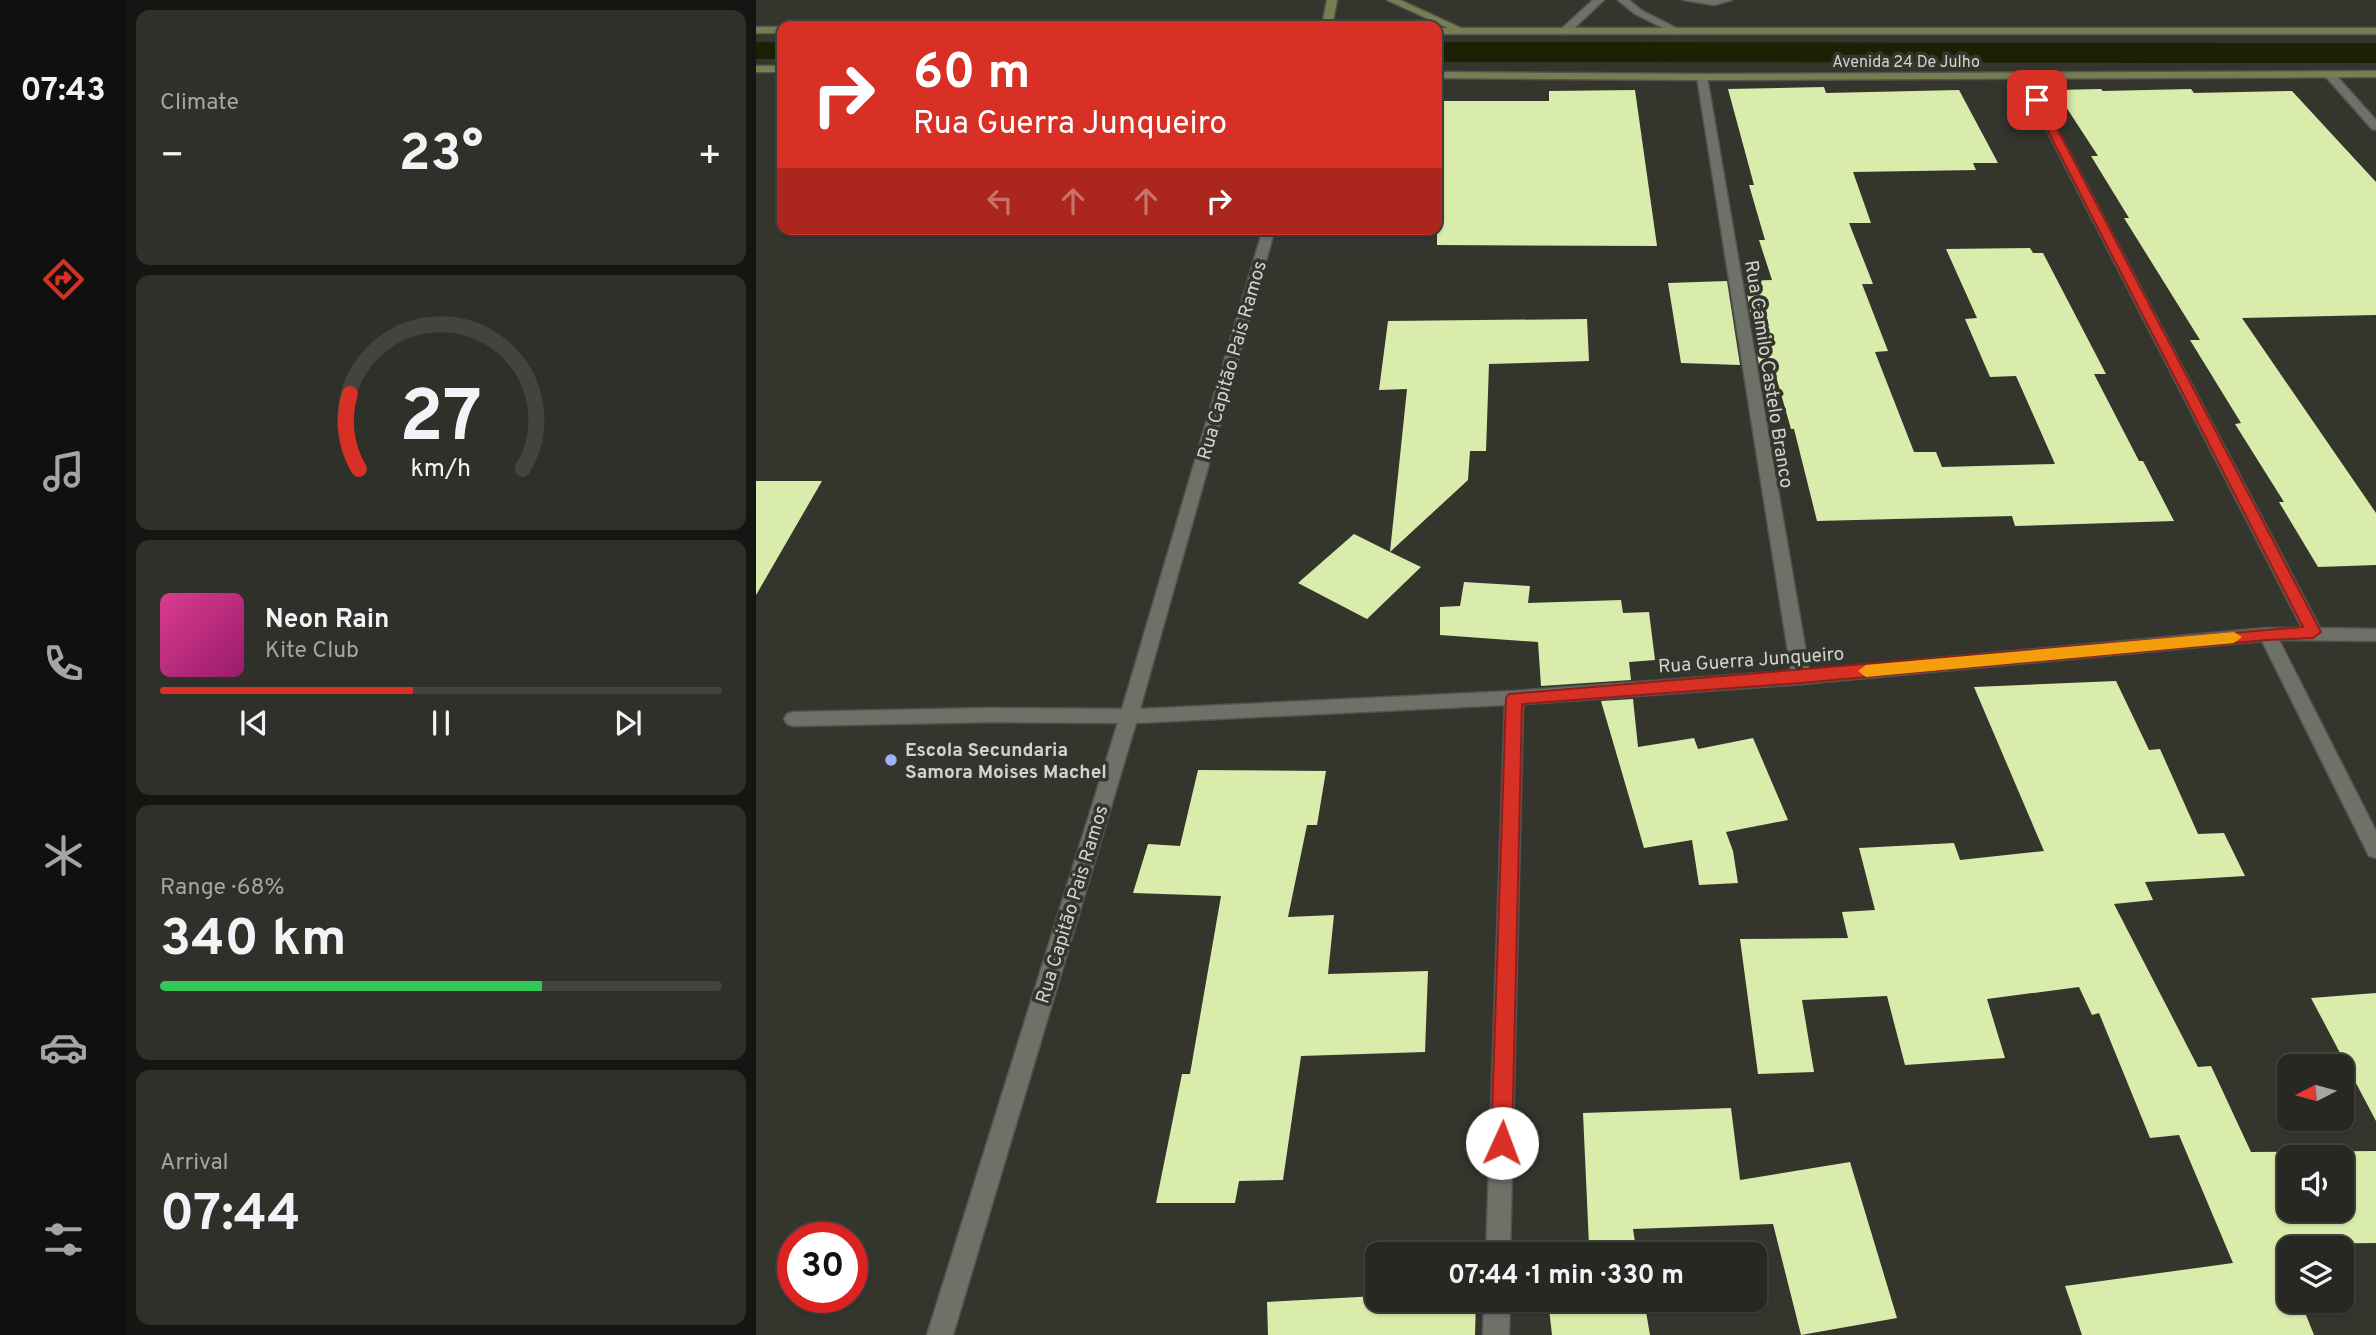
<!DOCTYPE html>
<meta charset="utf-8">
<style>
body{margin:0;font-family:Overpass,sans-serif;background:#2f302a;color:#f1f3f6;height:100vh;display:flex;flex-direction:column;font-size:26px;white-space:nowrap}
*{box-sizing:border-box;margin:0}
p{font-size:23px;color:#a4a6a5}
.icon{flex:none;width:38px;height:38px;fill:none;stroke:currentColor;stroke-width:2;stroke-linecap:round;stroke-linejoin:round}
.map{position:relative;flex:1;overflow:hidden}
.side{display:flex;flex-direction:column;gap:10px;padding:10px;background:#151613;width:630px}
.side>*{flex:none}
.guide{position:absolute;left:21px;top:21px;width:665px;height:214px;border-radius:14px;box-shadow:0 2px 5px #0004,0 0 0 2px #434440;background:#d93025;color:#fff;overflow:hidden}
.needle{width:46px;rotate:264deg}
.buttons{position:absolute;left:1521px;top:1054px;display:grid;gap:14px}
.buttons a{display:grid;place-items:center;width:77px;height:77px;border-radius:14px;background:#272822;box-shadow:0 2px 5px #0004,0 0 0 2px #434440;font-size:35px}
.speed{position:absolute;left:21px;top:1222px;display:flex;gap:14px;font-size:35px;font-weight:700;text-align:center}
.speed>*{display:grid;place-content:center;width:91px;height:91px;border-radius:50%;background:#272822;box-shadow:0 2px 5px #0004,0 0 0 2px #434440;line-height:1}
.speed .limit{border:10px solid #d22;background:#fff;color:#111}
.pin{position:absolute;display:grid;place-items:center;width:60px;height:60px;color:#fff;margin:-30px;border-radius:14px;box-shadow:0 4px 10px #0006}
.me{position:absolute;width:77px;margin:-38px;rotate:2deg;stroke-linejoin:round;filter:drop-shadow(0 0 5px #0008)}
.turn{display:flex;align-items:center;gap:24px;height:147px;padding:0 21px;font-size:32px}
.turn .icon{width:91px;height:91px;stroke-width:2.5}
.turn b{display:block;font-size:49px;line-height:60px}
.lanes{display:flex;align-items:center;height:66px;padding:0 21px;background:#0003;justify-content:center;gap:35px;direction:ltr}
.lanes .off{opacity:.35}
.big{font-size:52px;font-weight:700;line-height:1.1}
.side .tile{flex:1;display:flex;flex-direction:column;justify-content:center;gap:10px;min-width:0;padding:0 24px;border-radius:14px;background:#2f302a}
.side .dial{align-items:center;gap:0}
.dial svg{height:182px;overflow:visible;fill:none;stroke:#434440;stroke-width:7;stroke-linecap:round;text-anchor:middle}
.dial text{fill:#f1f3f6;stroke:none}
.song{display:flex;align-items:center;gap:21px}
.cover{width:84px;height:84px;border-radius:10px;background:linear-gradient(135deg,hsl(330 70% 55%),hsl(320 70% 35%))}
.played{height:7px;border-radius:4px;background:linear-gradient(90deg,#d93025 45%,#434440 45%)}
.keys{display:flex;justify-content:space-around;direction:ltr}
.heat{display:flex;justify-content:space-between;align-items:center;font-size:38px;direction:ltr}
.charge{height:10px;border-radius:5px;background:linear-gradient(90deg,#34c759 68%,#434440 0)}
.trip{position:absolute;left:609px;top:1242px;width:402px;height:70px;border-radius:14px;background:#272822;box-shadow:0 2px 5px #0004,0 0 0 2px #434440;font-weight:700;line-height:70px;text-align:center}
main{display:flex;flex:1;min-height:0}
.menu{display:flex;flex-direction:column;width:126px;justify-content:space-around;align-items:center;background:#10100e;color:#a4a6a5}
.menu .icon{width:49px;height:49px}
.menu .current{color:#d93025}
.menu b{font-size:32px;color:#f1f3f6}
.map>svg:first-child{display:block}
.water{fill:#1b2203}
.building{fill:#d9ecab;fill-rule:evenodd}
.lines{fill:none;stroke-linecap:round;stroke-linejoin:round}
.lane-casing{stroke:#53544d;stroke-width:3}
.street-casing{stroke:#53544d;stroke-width:3}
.secondary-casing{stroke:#53544d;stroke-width:3}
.lane{fill:#6e7168;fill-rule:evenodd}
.street{fill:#6e7168;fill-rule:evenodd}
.secondary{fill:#757f53;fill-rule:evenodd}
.route{fill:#d93025;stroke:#8d1f18;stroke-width:2}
.slow{fill:#f59e0b}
.poi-dot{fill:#9eb4fd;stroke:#34362e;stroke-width:2.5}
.labels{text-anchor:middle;stroke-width:7;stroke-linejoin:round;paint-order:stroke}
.far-street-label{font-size:16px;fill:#d2d3ce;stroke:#34362e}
.street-label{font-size:19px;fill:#d2d3ce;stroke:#34362e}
.poi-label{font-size:19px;font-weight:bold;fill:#d2d3ce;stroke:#34362e;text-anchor:start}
</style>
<main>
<nav class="menu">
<b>07:43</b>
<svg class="icon current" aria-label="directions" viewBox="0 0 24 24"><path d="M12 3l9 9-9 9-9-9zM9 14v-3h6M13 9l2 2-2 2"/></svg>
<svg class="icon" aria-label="music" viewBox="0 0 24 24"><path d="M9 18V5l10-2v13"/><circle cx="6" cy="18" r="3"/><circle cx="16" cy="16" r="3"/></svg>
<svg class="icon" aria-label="phone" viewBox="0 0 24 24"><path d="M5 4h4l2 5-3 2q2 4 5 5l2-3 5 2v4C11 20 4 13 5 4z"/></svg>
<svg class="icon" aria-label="climate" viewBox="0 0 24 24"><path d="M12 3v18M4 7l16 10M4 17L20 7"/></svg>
<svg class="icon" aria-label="car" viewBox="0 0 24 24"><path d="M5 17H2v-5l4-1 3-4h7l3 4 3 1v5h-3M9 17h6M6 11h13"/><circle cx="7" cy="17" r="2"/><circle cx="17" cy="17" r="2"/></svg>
<svg class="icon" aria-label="filters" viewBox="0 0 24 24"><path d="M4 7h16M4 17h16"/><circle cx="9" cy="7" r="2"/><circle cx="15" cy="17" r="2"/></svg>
</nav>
<section class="side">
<div class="tile"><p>Climate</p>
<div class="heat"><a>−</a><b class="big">23°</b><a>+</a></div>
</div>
<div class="tile dial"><svg viewBox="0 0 100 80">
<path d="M14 69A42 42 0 1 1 86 69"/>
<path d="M14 69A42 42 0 0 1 10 36" stroke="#d93025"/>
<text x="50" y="56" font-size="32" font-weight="700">27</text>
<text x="50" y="72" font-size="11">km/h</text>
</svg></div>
<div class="tile">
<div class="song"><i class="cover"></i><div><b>Neon Rain</b><p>Kite Club</p></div></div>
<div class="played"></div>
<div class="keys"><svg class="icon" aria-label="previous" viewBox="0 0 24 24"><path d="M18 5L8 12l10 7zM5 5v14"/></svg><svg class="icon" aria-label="pause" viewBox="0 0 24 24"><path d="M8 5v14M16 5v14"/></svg><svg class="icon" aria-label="next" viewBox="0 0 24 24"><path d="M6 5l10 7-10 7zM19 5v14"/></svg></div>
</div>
<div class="tile"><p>Range · 68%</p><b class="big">340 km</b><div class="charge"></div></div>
<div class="tile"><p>Arrival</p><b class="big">07:44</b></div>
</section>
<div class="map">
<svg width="1620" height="1335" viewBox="0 0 1620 1335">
<rect width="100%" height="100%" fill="#34362e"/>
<!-- water -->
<g class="water">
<rect x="0" y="42" width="26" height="17"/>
<path d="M681,42L1620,43V63L681,62Z"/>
</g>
<!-- building -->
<g class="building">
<path d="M1068,87L1070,93L1203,90L1242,163H1217L1220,170L1097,172L1115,223H1093L1117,284H1106L1132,351L1119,352L1158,452H1180L1186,467L1299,464L1260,376L1234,377L1209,319L1221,318L1190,249L1274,248L1277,253H1287L1350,374H1338L1383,461H1387L1418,521L1259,526L1256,516L1061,521L1038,429H1035L1017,366L1003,365L989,281L1016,280L1003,240H1009L993,185H998L972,89Z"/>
<path d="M1345,89L1347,91L1435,89L1438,93L1536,91L1620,182V315L1486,318L1620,513V565L1562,567L1523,502H1528L1479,424L1485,423L1434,340H1444L1368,218H1373L1335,156H1342L1299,90Z"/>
<path d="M879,90L901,246L681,245V101H793V91Z"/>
<path d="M971,281L984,365L925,363L912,283Z"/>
<path d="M831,319L833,361L733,364L730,451H714L712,480L634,552L665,567L611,619L542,583L598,534L634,552L651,389L623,390L632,321Z"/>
<path d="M0,481H66L0,595Z"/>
<path d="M708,582L774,586L772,603L865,600L867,613L893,612L899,660L873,662L875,680L785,686L782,642L684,635V607L704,606Z"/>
<path d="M1360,681L1393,750L1404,749L1442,834L1468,833L1489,876L1389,882L1397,900L1358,904L1442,1067L1455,1066L1495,1152L1620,1151V1243L1540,1244L1542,1248H1522L1533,1274V1300H1544L1558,1335H1326L1309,1286L1477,1263L1423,1135L1394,1138L1343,1013L1336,1015L1323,987L1231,999L1249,1058L1149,1065L1131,996L1046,1000L1058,1072L1002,1074L984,939L1092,938L1086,912L1119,910L1103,848L1198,843L1204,860L1288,851L1218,687ZM1533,1157H1586V1209H1533Z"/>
<path d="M877,699L882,747L938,738L942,749L997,738L1032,820L970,832L977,851L982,883L943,885L936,840L888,848L845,701Z"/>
<path d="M442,770L570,771L561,825H551L532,917L578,915L572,974L672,971L669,1052L545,1056L527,1180L483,1181L479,1203H400L426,1074H434L465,896L377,893L392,844L424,846Z"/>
<path d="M1620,993V1121L1555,998Z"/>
<path d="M975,1108L984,1180L1094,1162L1141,1318L1045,1335L1017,1224L877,1229L881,1255H787L786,1251L833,1245L827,1113Z"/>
<path d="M621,1296V1300H720L719,1335H512L511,1302Z"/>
<path d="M792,1300H888L894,1335H796Z"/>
</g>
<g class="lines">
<defs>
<g id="lane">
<path d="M927,0H976L958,5Z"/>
<path d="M235,708L373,709L379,711L382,716L379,721L373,723L235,722L37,726L31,724L28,719L31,714L37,712Z"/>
</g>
<g id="street">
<path d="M837,0H848L812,34H804V30Z"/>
<path d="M862,0H873L885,10L928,32L919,34L879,14Z"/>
<path d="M1569,72H1577L1620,120V130L1616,129L1569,76Z"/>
<path d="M1268,73L1273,76L1564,628L1620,629V641L1523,640L1620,831V858L1613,856L1506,641L1045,684L767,704L754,1255H730L749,705L380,723L197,1335H171L364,716L507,229H519L384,709L758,691L1035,671L941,77L946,74L951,77L1053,670L1511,628H1546L1263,76Z"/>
<path d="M728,1300H754L753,1335H727Z"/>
</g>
<g id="secondary">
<path d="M571,0H581L576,26H566Z"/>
<path d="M631,0H644L705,28H1620V34H681V28H692Z"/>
<rect x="0" y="27" width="26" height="6"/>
<rect x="0" y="66" width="26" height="6"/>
<path d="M1620,71V77L946,80L681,78V72L946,74Z"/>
</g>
</defs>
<!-- lane casing -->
<use href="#lane" class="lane-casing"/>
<!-- street casing -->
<use href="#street" class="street-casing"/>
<!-- secondary casing -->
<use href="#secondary" class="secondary-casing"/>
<!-- lane -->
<use href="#lane" class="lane"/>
<!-- street -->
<use href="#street" class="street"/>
<!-- secondary -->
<use href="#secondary" class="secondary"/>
</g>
<!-- route -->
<path class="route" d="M1281,97L1286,100L1565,632L1557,638L1511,640L1045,683L766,704L756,1143L753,1151L746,1154L738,1151L735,1143L750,698L753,694L1547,627L1276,100Z"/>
<!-- slow -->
<path class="slow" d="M1478,632L1486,637L1478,643L1110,677L1102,671L1110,665Z"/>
<!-- markers -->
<circle class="poi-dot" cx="135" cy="760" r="7"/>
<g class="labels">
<!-- far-street labels -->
<g class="far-street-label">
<text x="1150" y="67">Avenida 24 De Julho</text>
</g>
<!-- street labels -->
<g class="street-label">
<text transform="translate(475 360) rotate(-74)" y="7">Rua Capitão Pais Ramos</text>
<text transform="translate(1014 374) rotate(81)" y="7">Rua Camilo Castelo Branco</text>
<text transform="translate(995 659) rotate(-4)" y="7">Rua Guerra Junqueiro</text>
<text transform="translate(315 904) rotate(-73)" y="7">Rua Capitão Pais Ramos</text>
</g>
<!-- poi labels -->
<g class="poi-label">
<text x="149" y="756">Escola Secundaria<tspan x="149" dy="22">Samora Moises Machel</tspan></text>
</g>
</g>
</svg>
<div class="buttons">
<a><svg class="needle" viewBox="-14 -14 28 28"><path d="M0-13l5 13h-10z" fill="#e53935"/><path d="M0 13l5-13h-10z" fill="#a4a6a5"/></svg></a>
<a><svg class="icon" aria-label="sound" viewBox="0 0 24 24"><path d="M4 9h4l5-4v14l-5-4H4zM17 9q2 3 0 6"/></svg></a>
<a><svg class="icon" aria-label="layers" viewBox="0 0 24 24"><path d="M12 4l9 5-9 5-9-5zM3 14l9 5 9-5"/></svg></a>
</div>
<div class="speed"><div class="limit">30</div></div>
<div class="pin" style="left:1281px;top:100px;background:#d93025"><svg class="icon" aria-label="arrive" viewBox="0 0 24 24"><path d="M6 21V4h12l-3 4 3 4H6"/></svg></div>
<svg class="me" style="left:746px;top:1143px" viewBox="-20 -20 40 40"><circle r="19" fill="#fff"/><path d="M0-13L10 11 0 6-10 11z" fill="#d93025"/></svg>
<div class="trip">07:44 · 1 min · 330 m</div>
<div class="guide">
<div class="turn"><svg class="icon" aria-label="right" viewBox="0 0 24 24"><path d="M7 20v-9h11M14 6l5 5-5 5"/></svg><div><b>60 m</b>Rua Guerra Junqueiro</div></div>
<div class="lanes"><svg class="icon off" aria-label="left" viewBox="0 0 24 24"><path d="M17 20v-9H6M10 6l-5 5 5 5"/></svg><svg class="icon off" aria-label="ahead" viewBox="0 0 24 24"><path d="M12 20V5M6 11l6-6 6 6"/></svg><svg class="icon off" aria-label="ahead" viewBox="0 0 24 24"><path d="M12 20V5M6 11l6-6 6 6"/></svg><svg class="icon" aria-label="right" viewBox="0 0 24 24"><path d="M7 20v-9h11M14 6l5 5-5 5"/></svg></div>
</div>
</div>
</main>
